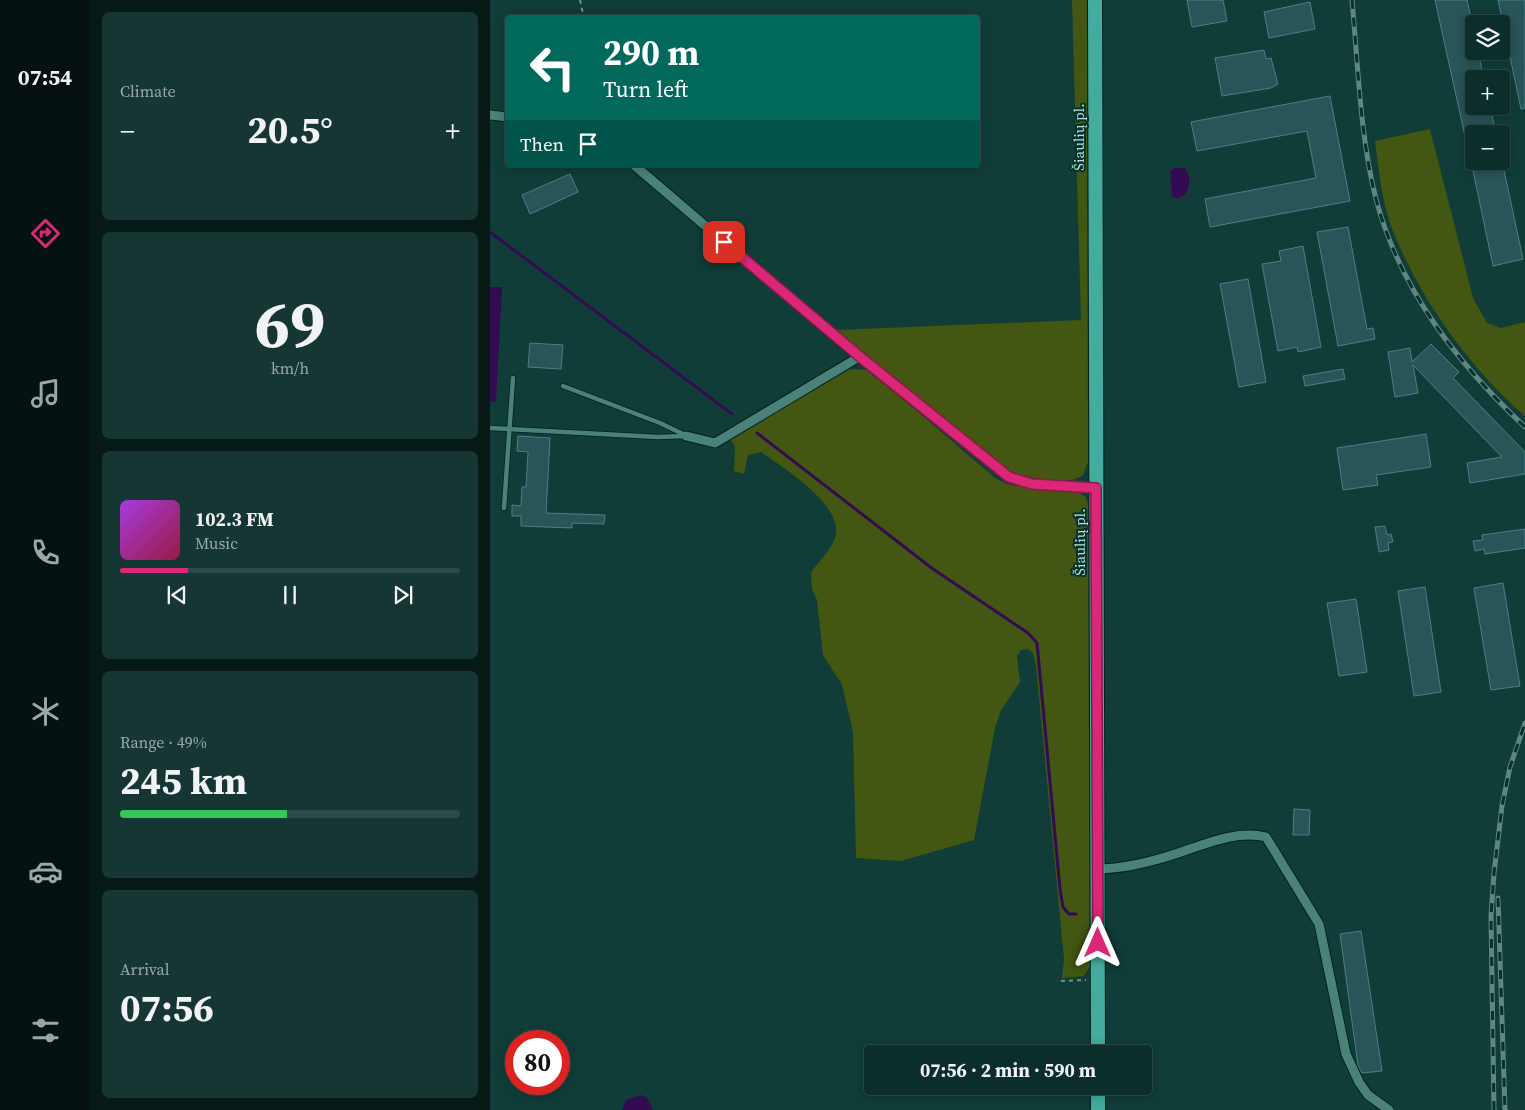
<!DOCTYPE html>
<meta charset="utf-8">
<style>
body{margin:0;font-family:"Source Serif 4",serif;background:#153632;color:#f1f3f6;height:100vh;display:flex;flex-direction:column;font-size:19px;white-space:nowrap}
*{box-sizing:border-box;margin:0}
p{font-size:16px;color:#9aa8a8}
.icon{flex:none;width:28px;height:28px;fill:none;stroke:currentColor;stroke-width:2;stroke-linecap:round;stroke-linejoin:round}
.map{position:relative;flex:1;overflow:hidden}
.panel{display:flex;flex-direction:column;gap:12px;padding:12px;background:#071917;width:400px}
.panel>*{flex:none}
.banner{position:absolute;left:15px;top:15px;width:475px;height:152px;border-radius:5px;box-shadow:0 2px 12px #0003,0 0 0 1px #2c4a47;background:#00695c;color:#fff;overflow:hidden}
.controls{position:absolute;left:975px;top:15px;display:grid;gap:10px}
.controls a{display:grid;place-items:center;width:45px;height:45px;border-radius:5px;background:#0c2e2a;box-shadow:0 2px 12px #0003,0 0 0 1px #2c4a47;font-size:25px}
.speed{position:absolute;left:15px;top:1030px;display:flex;gap:10px;font-size:25px;font-weight:700;text-align:center}
.speed>*{display:grid;place-content:center;width:65px;height:65px;border-radius:50%;background:#0c2e2a;box-shadow:0 2px 12px #0003,0 0 0 1px #2c4a47;line-height:1}
.speed .limit{border:8px solid #d22;background:#fff;color:#111}
.pin{position:absolute;display:grid;place-items:center;width:42px;height:42px;color:#fff;margin:-21px;border-radius:10px;box-shadow:0 2px 8px #0006}
.me{position:absolute;width:55px;margin:-28px;rotate:0deg;stroke-linejoin:round;filter:drop-shadow(0 0 4px #0008)}
.turn{display:flex;align-items:center;gap:18px;height:105px;padding:0 15px;font-size:22px}
.turn .icon{width:65px;height:65px;stroke-width:2.5}
.turn b{display:block;font-size:35px;line-height:42px}
.then{display:flex;align-items:center;height:48px;padding:0 15px;background:#0003;gap:10px;font-size:19px}
.big{font-size:38px;font-weight:700;line-height:1.1}
.panel .widget{flex:1;display:flex;flex-direction:column;justify-content:center;gap:8px;min-width:0;padding:0 18px;border-radius:8px;background:#153632}
.panel .dial{align-items:center;gap:0}
.dial b{font-size:65px;line-height:1}
.song{display:flex;align-items:center;gap:15px}
.cover{width:60px;height:60px;border-radius:8px;background:linear-gradient(135deg,hsl(280 70% 55%),hsl(340 70% 35%))}
.played{height:5px;border-radius:2px;background:linear-gradient(90deg,#db2777 20%,#2c4a47 20%)}
.keys{display:flex;justify-content:space-around;direction:ltr}
.heat{display:flex;justify-content:space-between;align-items:center;font-size:28px;direction:ltr}
.charge{height:8px;border-radius:4px;background:linear-gradient(90deg,#34c759 49%,#2c4a47 0)}
.trip{position:absolute;left:374px;top:1045px;width:288px;height:50px;border-radius:5px;background:#0c2e2a;box-shadow:0 2px 12px #0003,0 0 0 1px #2c4a47;font-weight:700;line-height:50px;text-align:center}
main{display:flex;flex:1;min-height:0}
.tabs{display:flex;flex-direction:column;width:90px;justify-content:space-around;align-items:center;background:#051211;color:#9aa8a8}
.tabs .icon{width:35px;height:35px}
.tabs .selected{color:#db2777}
.tabs b{font-size:22px;color:#f1f3f6}
.map>svg:first-child{display:block}
.green{fill:#435612}
.water{fill:#330b53}
.lines{fill:none;stroke-linecap:round;stroke-linejoin:round}
.stream{stroke:#330b53;stroke-width:3}
.building{fill:#295458;stroke:#488288}
.service-casing{stroke:#03221e;stroke-width:6}
.minor-casing{stroke:#03221e;stroke-width:11}
.trunk-casing{stroke:#03221e;stroke-width:16}
.path{stroke:#70948f;stroke-width:2;stroke-dasharray:4 4;stroke-linecap:butt}
.service{stroke:#4a827a;stroke-width:4.5}
.minor{stroke:#4a827a;stroke-width:9}
.trunk{stroke:#43ac9f;stroke-width:14}
.rail-casing{stroke:#618681;stroke-width:5}
.rail{stroke:#03332e;stroke-width:3;stroke-dasharray:9;stroke-linecap:butt}
.route-casing{stroke:#8e194d;stroke-width:12}
.route{stroke:#db2777;stroke-width:9}
.labels{text-anchor:middle;stroke-width:4;stroke-linejoin:round;paint-order:stroke}
.street-label{font-size:15px;fill:#c0dcd7;stroke:#03332e}
</style>
<main>
<nav class="tabs">
<b>07:54</b>
<svg class="icon selected" aria-label="directions" viewBox="0 0 24 24"><path d="M12 3l9 9-9 9-9-9zM9 14v-3h6M13 9l2 2-2 2"/></svg>
<svg class="icon" aria-label="music" viewBox="0 0 24 24"><path d="M9 18V5l10-2v13"/><circle cx="6" cy="18" r="3"/><circle cx="16" cy="16" r="3"/></svg>
<svg class="icon" aria-label="phone" viewBox="0 0 24 24"><path d="M5 4h4l2 5-3 2q2 4 5 5l2-3 5 2v4C11 20 4 13 5 4z"/></svg>
<svg class="icon" aria-label="climate" viewBox="0 0 24 24"><path d="M12 3v18M4 7l16 10M4 17L20 7"/></svg>
<svg class="icon" aria-label="car" viewBox="0 0 24 24"><path d="M5 17H2v-5l4-1 3-4h7l3 4 3 1v5h-3M9 17h6M6 11h13"/><circle cx="7" cy="17" r="2"/><circle cx="17" cy="17" r="2"/></svg>
<svg class="icon" aria-label="filters" viewBox="0 0 24 24"><path d="M4 7h16M4 17h16"/><circle cx="9" cy="7" r="2"/><circle cx="15" cy="17" r="2"/></svg>
</nav>
<section class="panel">
<div class="widget"><p>Climate</p>
<div class="heat"><a>−</a><b class="big">20.5°</b><a>+</a></div>
</div>
<div class="widget dial"><b>69</b><p>km/h</p></div>
<div class="widget">
<div class="song"><i class="cover"></i><div><b>102.3 FM</b><p>Music</p></div></div>
<div class="played"></div>
<div class="keys"><svg class="icon" aria-label="previous" viewBox="0 0 24 24"><path d="M18 5L8 12l10 7zM5 5v14"/></svg><svg class="icon" aria-label="pause" viewBox="0 0 24 24"><path d="M8 5v14M16 5v14"/></svg><svg class="icon" aria-label="next" viewBox="0 0 24 24"><path d="M6 5l10 7-10 7zM19 5v14"/></svg></div>
</div>
<div class="widget"><p>Range · 49%</p><b class="big">245 km</b><div class="charge"></div></div>
<div class="widget"><p>Arrival</p><b class="big">07:56</b></div>
</section>
<div class="map">
<svg width="1035" height="1110" viewBox="0 0 1035 1110">
<rect width="100%" height="100%" fill="#103d38"/>
<!-- green -->
<g class="green">
<path d="M582,0H597L598,462L593,475C578,487 535,478 518,471L346,330L591,320Z"/>
<path d="M940,129L983,298L997,323L1011,328L1035,322V416C980,368 932,302 904,234C892,205 889,171 885,141Z"/>
<path d="M359,369L379,370L505,478L517,484L542,489L586,491L596,497L598,504L600,966L594,976L572,978L574,959L546,666L543,653L538,649L531,650L527,656L530,682L511,710L505,728L484,840L411,861L366,858L363,732L352,685L333,655L327,600L322,589L321,573C328,562 341,550 345,538C355,506 294,468 271,452L258,455L254,474L244,471L245,446L240,439Z"/>
</g>
<!-- water -->
<g class="water">
<path d="M684,168H695C702,178 701,195 687,199L682,196L680,172Z"/>
<path d="M0,287H12L6,402H0Z"/>
<path d="M151,1095L157,1098L163,1110H132L136,1100Z"/>
</g>
<g class="lines">
<!-- stream -->
<g class="stream">
<path d="M0,232L242,414"/>
<path d="M267,433L443,569L538,633L547,643L570,889L573,907L579,914H586"/>
</g>
</g>
<!-- building -->
<g class="building">
<path d="M697,0H733L737,21L702,27Z"/>
<path d="M945,0H977L984,32V51H988L994,79H984V106H1000L1006,134H984V159H980Z"/>
<path d="M1008,0H1035V108L1031,109Z"/>
<path d="M820,2L825,29L779,38L774,12Z"/>
<path d="M774,50L776,59L781,58L788,84L781,88L732,96L725,58Z"/>
<path d="M840,96L860,201L720,227L715,199L826,178L817,131L707,151L701,122Z"/>
<path d="M981,161H1012L1033,259L1003,266Z"/>
<path d="M80,174L88,192L40,214L32,195Z"/>
<path d="M858,227L877,329L883,328L885,339L848,346L827,232Z"/>
<path d="M813,246L831,347L808,352L807,347L788,351L772,264L791,261L789,251Z"/>
<path d="M758,279L776,382L749,387L730,284Z"/>
<path d="M40,343L73,345L71,369L38,367Z"/>
<path d="M941,344L969,372L963,378L1035,452V474L980,483L977,463L1012,457L923,365L928,393L905,397L898,352L920,348L922,362Z"/>
<path d="M853,369L855,379L815,386L813,376Z"/>
<path d="M936,434L941,467L886,475L888,485L853,490L847,448Z"/>
<path d="M28,436L60,438L56,513L115,515L114,524L82,523V528L31,526V516H22V505L31,506L32,487H36L38,452L27,451Z"/>
<path d="M895,526L897,535L901,534L903,542L898,543L899,550L889,552L885,527Z"/>
<path d="M1035,529V548L995,554L994,549L985,551L983,541L993,540L992,535Z"/>
<path d="M1013,583L1030,686L1001,690L984,588Z"/>
<path d="M935,587L951,692L924,696L908,591Z"/>
<path d="M866,599L877,672L849,676L837,603Z"/>
<path d="M804,809L820,810L819,835H803Z"/>
<path d="M871,931L892,1071L872,1073L868,1065L850,934Z"/>
</g>
<g class="lines">
<defs>
<g id="service">
<path d="M73,386L170,423L195,435"/>
<path d="M0,428L168,437L196,436"/>
<path d="M14,508L23,378"/>
</g>
<g id="minor">
<path d="M0,115L18,117"/>
<path d="M144,165L369,357L519,477L543,484L606,488"/>
<path d="M196,436L225,443L369,357"/>
<path d="M607,869C632,869 656,863 679,856C709,847 745,829 776,837L829,924L856,1054L869,1082L878,1095L899,1110"/>
</g>
<g id="trunk">
<path d="M605,0L608,1054"/>
<path d="M608,1086V1110"/>
</g>
</defs>
<!-- service casing -->
<use href="#service" class="service-casing"/>
<!-- minor casing -->
<use href="#minor" class="minor-casing"/>
<!-- trunk casing -->
<use href="#trunk" class="trunk-casing"/>
<!-- path -->
<g class="path">
<path d="M90,0L94,18"/>
<path d="M571,981L596,980"/>
</g>
<!-- service -->
<use href="#service" class="service"/>
<!-- minor -->
<use href="#minor" class="minor"/>
<!-- trunk -->
<use href="#trunk" class="trunk"/>
<defs>
<g id="rail">
<path d="M862,0C868,64 870,137 886,199C910,290 968,364 1035,427"/>
<path d="M1008,898L1015,1110"/>
<path d="M1004,1110L1001,916L1004,873L1012,806L1020,767L1035,723"/>
</g>
</defs>
<!-- rail casing -->
<use href="#rail" class="rail-casing"/>
<!-- rail -->
<use href="#rail" class="rail"/>
</g>
<g class="lines">
<defs>
<path id="route" d="M234,242L369,356L519,477L542,484L606,488L608,943"/>
</defs>
<!-- route casing -->
<use href="#route" class="route-casing"/>
<!-- route -->
<use href="#route" class="route"/>
</g>
<g class="labels">
<!-- street labels -->
<g class="street-label">
<text transform="translate(589 137) rotate(-90)" y="5">Šiaulių pl.</text>
<text transform="translate(590 542) rotate(-90)" y="5">Šiaulių pl.</text>
</g>
</g>
</svg>
<div class="controls">
<a><svg class="icon" aria-label="layers" viewBox="0 0 24 24"><path d="M12 4l9 5-9 5-9-5zM3 14l9 5 9-5"/></svg></a>
<a>+</a>
<a>−</a>
</div>
<div class="speed"><div class="limit">80</div></div>
<div class="pin" style="left:234px;top:242px;background:#d93025"><svg class="icon" aria-label="arrive" viewBox="0 0 24 24"><path d="M6 21V4h12l-3 4 3 4H6"/></svg></div>
<svg class="me" style="left:608px;top:943px" viewBox="-20 -20 40 40"><path d="M0-17L14 15 0 8-14 15z" fill="#db2777" stroke="#fff" stroke-width="4"/></svg>
<div class="trip">07:56 · 2 min · 590 m</div>
<div class="banner">
<div class="turn"><svg class="icon" aria-label="left" viewBox="0 0 24 24"><path d="M17 20v-9H6M10 6l-5 5 5 5"/></svg><div><b>290 m</b>Turn left</div></div>
<div class="then">Then<svg class="icon" aria-label="arrive" viewBox="0 0 24 24"><path d="M6 21V4h12l-3 4 3 4H6"/></svg></div>
</div>
</div>
</main>
